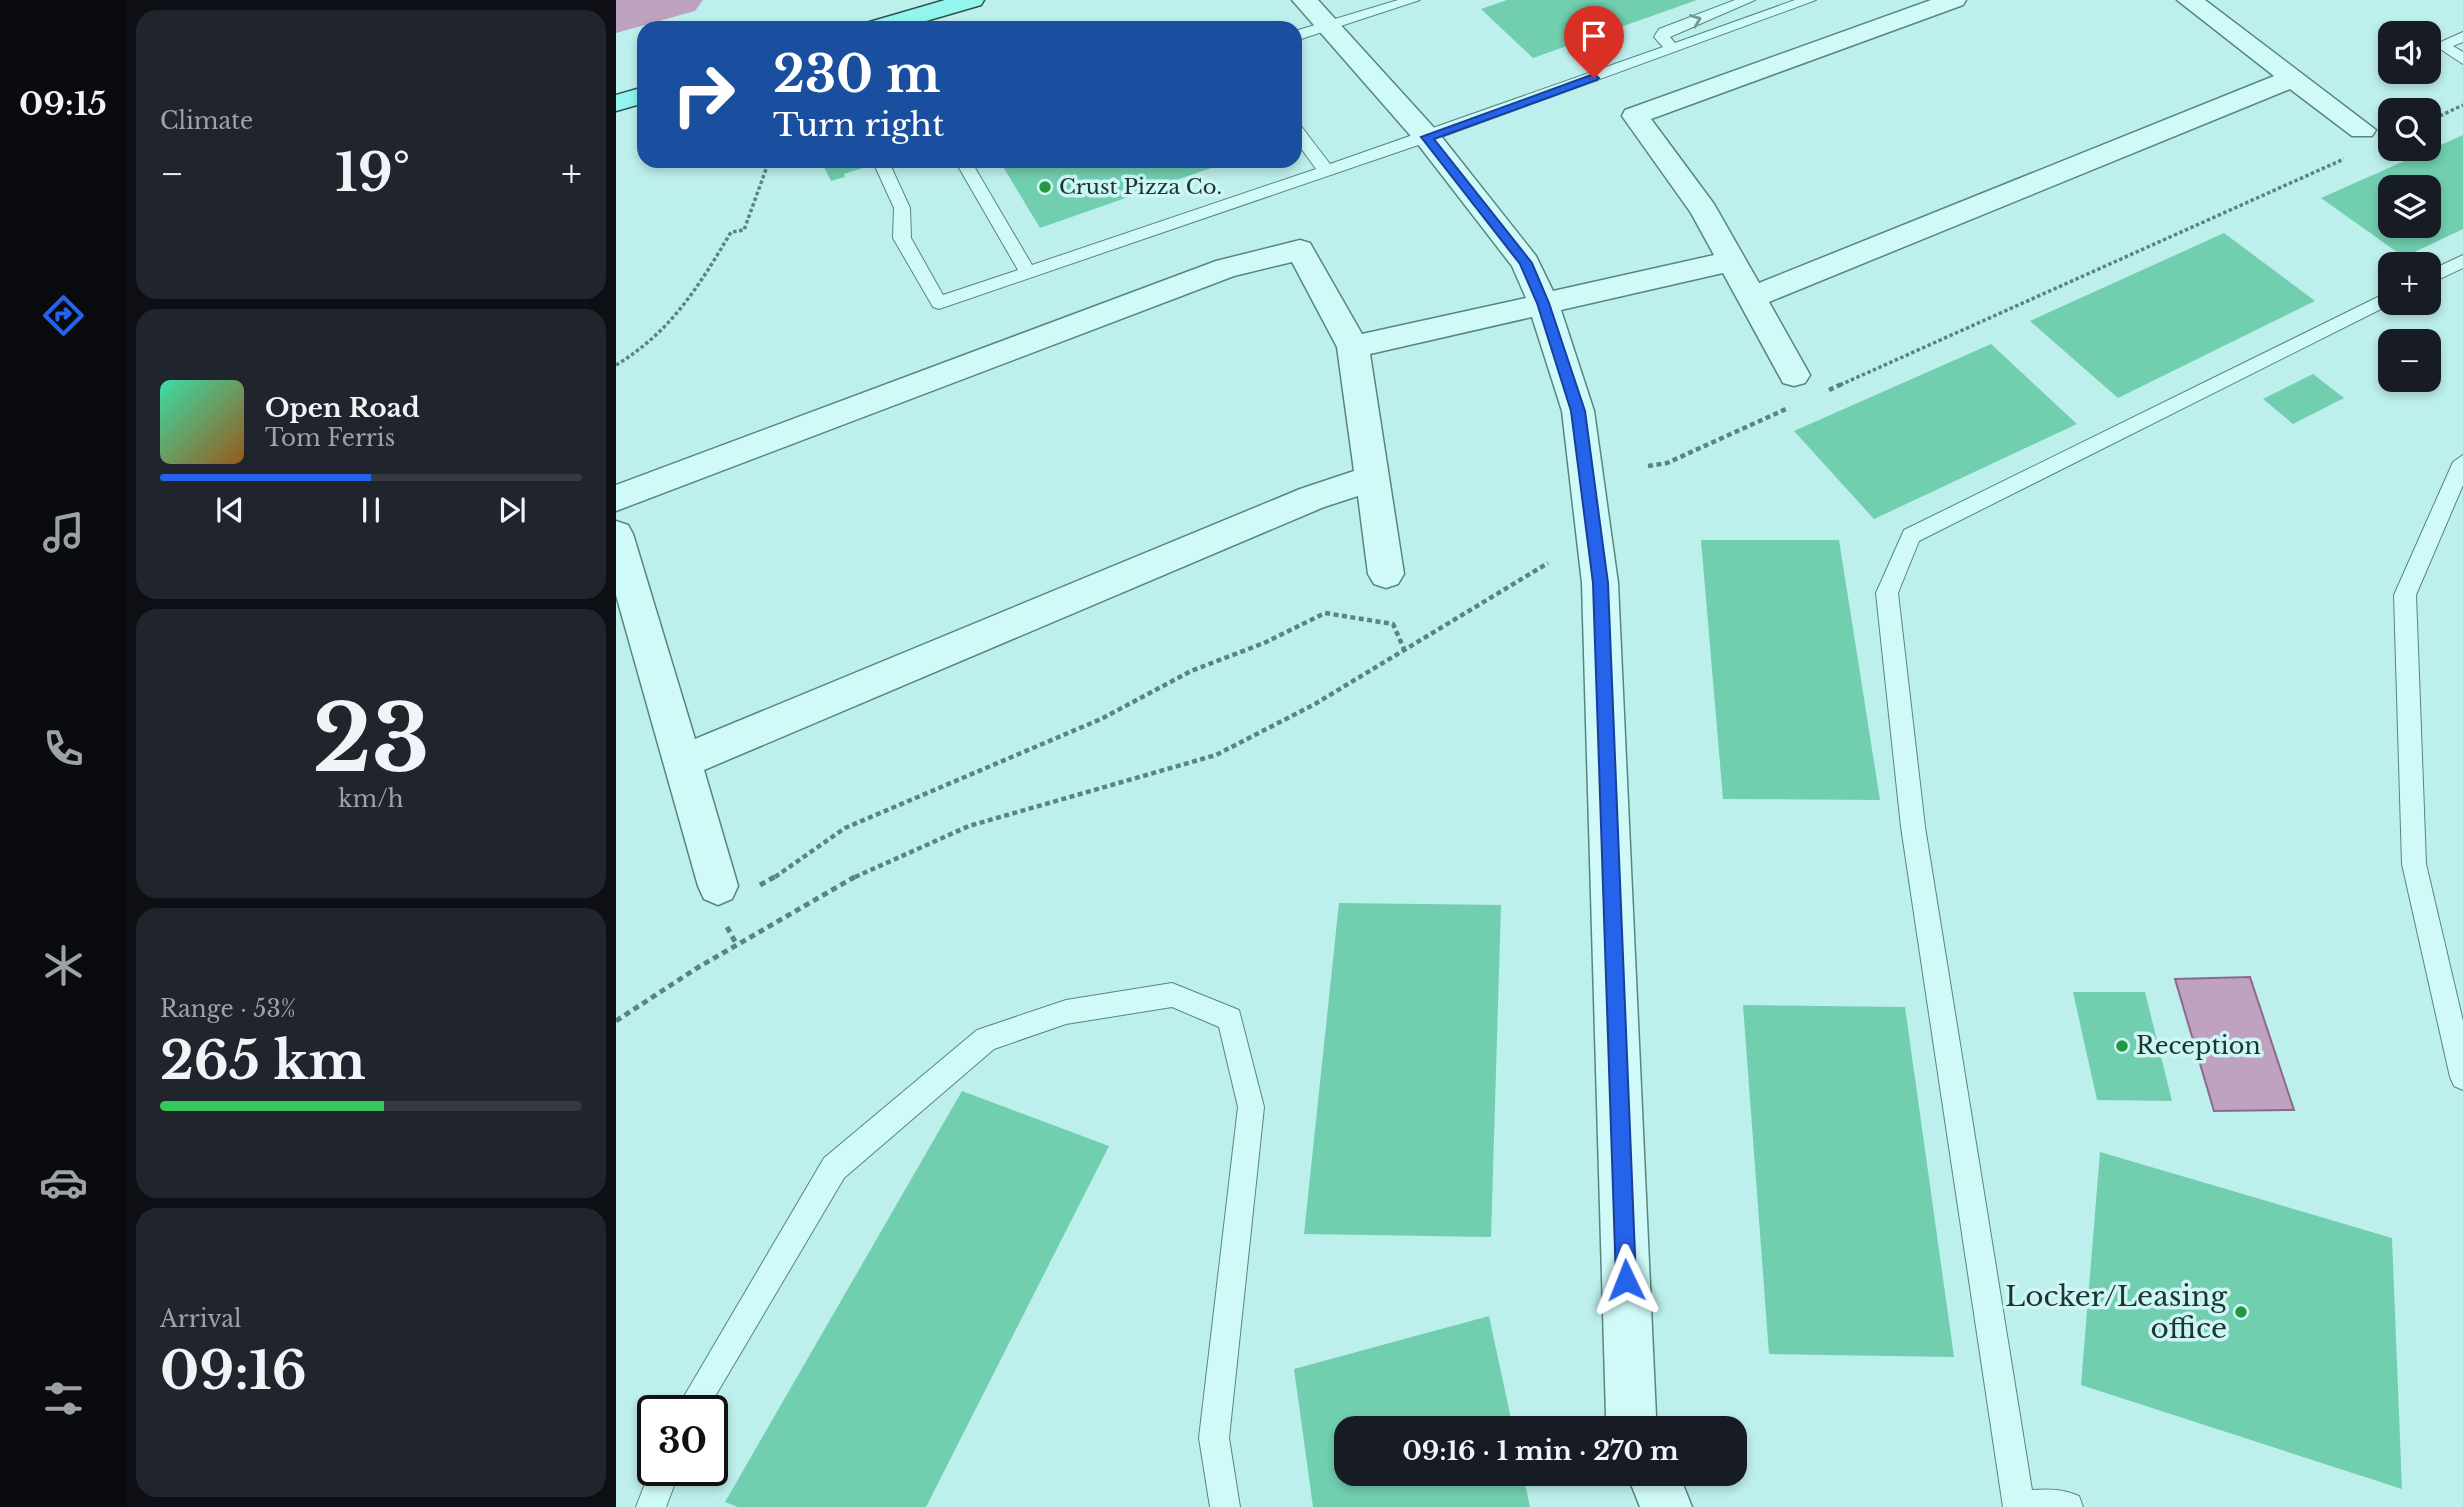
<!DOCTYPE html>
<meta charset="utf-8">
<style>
body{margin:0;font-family:"Libre Baskerville",serif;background:#20242c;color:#f1f3f6;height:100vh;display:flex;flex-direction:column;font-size:26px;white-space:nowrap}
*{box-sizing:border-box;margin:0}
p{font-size:23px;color:#9ea1a6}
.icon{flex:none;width:38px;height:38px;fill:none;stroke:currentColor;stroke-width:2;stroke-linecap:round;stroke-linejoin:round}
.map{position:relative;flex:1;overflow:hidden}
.panel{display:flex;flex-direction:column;gap:10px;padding:10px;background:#0d0f14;width:490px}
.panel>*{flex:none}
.hud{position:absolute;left:21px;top:21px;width:665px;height:147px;border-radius:21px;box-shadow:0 4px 10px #0003;background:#1a4fa0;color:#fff;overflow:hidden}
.buttons{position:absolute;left:1762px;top:21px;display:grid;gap:14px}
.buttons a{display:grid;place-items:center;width:63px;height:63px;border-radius:14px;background:#171b24;box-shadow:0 4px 10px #0003;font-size:35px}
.speed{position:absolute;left:21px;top:1395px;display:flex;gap:14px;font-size:35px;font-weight:700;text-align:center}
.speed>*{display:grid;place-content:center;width:91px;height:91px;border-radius:50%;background:#171b24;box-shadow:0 4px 10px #0003;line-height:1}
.speed .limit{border:4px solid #111;border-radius:10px;background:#fff;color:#111}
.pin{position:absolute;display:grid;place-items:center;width:60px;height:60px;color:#fff;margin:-72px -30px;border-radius:50% 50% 50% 0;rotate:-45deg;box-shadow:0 0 7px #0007}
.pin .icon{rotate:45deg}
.me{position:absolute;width:77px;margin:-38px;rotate:358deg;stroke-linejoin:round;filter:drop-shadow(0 0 5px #0008)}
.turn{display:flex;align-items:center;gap:24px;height:147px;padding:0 21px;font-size:32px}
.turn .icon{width:91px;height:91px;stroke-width:2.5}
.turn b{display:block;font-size:49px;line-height:60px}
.big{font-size:52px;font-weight:700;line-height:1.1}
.panel .card{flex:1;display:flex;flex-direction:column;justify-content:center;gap:10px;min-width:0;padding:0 24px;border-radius:21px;background:#20242c}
.panel .dial{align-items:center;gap:0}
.dial b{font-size:91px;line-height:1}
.song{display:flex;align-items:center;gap:21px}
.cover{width:84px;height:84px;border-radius:10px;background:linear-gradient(135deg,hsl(160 70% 55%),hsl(30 70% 35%))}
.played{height:7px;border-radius:4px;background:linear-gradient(90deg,#2563eb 50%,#363941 50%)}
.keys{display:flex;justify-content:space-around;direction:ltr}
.heat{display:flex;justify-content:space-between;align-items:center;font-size:38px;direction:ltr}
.charge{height:10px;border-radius:5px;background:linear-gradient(90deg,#34c759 53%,#363941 0)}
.trip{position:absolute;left:718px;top:1416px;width:413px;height:70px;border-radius:21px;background:#171b24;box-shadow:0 4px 10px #0003;font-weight:700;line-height:70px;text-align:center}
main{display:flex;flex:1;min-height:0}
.tabs{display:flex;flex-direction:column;width:126px;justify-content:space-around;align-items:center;background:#090b0e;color:#9ea1a6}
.tabs .icon{width:49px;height:49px}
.tabs .active{color:#2563eb}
.tabs b{font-size:32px;color:#f1f3f6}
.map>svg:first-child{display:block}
.water{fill:#bfa1c0;stroke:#8e688d;stroke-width:2}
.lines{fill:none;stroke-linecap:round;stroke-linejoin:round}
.river{fill:#bfa1c0;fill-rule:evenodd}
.building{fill:#71cfb0;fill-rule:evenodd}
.lane-casing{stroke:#56877d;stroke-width:2}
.street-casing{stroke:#56877d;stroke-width:3}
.primary-casing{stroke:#2a5449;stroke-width:3}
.path-far2{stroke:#56877d;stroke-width:3.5;stroke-dasharray:3.5 2.5;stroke-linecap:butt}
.path-far1{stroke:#56877d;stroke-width:4.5;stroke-dasharray:5 3.5;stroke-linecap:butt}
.path{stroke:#56877d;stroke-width:5;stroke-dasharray:6 4.5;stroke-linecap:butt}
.lane{fill:#d0faf8;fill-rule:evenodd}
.street{fill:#d0faf8;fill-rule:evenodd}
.primary{fill:#92f5ef;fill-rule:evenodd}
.oneway{stroke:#769894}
.route{fill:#2563eb;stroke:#184099;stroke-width:2}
.poi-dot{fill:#249841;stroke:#cdf6f5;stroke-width:2.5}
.labels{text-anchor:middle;stroke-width:7;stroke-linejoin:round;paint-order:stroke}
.far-poi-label{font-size:21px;fill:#1b362f;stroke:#cdf6f5;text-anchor:start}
.poi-label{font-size:24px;fill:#1b362f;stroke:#cdf6f5;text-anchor:start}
.near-poi-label{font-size:28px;fill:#1b362f;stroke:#cdf6f5;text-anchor:end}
</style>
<main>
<nav class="tabs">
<b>09:15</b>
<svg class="icon active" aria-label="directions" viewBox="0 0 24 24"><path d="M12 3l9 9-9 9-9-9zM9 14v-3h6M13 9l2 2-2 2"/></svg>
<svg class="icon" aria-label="music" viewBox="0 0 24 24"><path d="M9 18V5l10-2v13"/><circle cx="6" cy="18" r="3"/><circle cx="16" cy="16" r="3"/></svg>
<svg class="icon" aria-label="phone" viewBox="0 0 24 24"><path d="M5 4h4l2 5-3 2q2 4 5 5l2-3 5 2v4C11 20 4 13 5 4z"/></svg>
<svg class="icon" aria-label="climate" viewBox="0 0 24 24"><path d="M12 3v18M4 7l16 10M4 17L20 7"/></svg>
<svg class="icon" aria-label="car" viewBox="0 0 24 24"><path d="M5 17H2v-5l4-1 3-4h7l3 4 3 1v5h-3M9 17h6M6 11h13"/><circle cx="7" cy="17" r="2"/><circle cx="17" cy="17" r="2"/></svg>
<svg class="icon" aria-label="filters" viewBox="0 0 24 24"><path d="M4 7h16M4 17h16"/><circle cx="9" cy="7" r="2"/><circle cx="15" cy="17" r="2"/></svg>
</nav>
<section class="panel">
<div class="card"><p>Climate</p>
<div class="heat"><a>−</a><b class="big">19°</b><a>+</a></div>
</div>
<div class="card">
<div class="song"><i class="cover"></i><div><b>Open Road</b><p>Tom Ferris</p></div></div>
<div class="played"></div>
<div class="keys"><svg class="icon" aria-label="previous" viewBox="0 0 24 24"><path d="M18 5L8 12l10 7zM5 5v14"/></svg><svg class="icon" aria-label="pause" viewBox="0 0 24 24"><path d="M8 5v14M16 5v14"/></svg><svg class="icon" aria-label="next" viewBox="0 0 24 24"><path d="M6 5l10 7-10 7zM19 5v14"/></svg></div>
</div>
<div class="card dial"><b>23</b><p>km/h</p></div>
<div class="card"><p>Range · 53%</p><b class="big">265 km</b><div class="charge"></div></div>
<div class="card"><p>Arrival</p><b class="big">09:16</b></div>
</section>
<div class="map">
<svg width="1847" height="1507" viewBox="0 0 1847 1507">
<rect width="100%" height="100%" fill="#bdefed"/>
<!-- water -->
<path class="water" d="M1634,977L1678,1110L1598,1111L1559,979Z"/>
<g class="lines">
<!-- river -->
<path class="river" d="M0,0H87L79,11L0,33Z"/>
</g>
<!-- building -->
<g class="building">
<path d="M891,0H1081L917,58L865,9Z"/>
<path d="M1847,135V229L1788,257L1705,198ZM1774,187H1813V226H1774Z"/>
<path d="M205,161H265V162L228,174L229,177L215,181Z"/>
<path d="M399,161H615L424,228L386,165Z"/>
<path d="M1608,233L1699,301L1502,398L1414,321Z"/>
<path d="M1375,344L1461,424L1258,519L1178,431Z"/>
<path d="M1697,374L1728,398L1677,424L1647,399Z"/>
<path d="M1085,540H1223L1264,800L1107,799Z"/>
<path d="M723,903L885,905L875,1237L688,1234Z"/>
<path d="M1457,992H1529L1556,1101L1481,1100Z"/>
<path d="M1127,1005L1289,1007L1338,1357L1153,1354Z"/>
<path d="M346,1091L493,1146L310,1507H122L109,1502Z"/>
<path d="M1484,1152L1776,1238L1786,1489L1465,1385Z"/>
<path d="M873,1316L897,1428H730V1474H907L914,1507H697L678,1369Z"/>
</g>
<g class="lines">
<defs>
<g id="lane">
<path d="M782,0H804L679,41V31Z"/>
<path d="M1119,0H1139L1054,37L1059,43L1179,0H1200L817,140L323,309L317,307L277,238L278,208L257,162H273L294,208L295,238L327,295L402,270L339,161H355L416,265L700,169L679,140V124L685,126L714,164L1047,47L1038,37L1043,29Z"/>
<path d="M1847,32V42L1837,46L1847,52V64L1818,45Z"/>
<path d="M1847,255V268L1813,284V271Z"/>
<path d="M1774,291V303H1777L1303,541L1282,593L1309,827L1416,1490C1434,1489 1446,1489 1463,1496L1467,1507H1387L1285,827L1260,593L1288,530Z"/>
<path d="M1847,455V485L1800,595L1810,864L1847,1021V1090L1838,1086L1834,1077L1786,864L1778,595L1837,462Z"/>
<path d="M556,983L623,1010L648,1107L613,1438L624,1507H594L583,1438L622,1107L603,1027L556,1007L450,1024L378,1049L228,1178L91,1410H60L208,1158L361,1030L450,1000Z"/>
<path d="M37,1463V1470H64L50,1507H20Z"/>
</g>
<g id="street">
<path d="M676,0H702L821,131L920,256L937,291L1098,255L1075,213L1006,116L1009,110L1315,0H1350L1347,5L1035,119L1098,204L1143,283L1658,76L1561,0H1589L1760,130L1756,136H1736L1674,89L1153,302L1194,375L1189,383L1178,386L1167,383L1107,273L945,310L978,411L1002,583L1040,1416L1045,1428H995L990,1416L966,583L946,411L916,317L754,354L788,574L782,584L770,588L758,584L752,574L742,496L708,507L88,770L122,886L116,899L102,905L88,899L82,886L0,595V521L12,525L17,534L79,739L684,489L738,471L721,347L676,262L618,276L0,511V485L600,261L684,240L694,243L746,334L910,298L896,266L801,143Z"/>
<path d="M1011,1474H1063L1076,1507H1024Z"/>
</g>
<g id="primary">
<path d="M329,0H368L365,5L286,28H246L250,23Z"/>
<path d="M28,87V103L0,111V95Z"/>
</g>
</defs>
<!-- lane casing -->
<use href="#lane" class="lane-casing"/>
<!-- street casing -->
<use href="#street" class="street-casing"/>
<!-- primary casing -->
<use href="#primary" class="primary-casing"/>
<!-- path-far2 -->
<g class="path-far2">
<path d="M1813,121L1847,105"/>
<path d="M0,365C55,332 83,286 115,232L128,230L153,161"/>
<path d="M1224,385L1728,159"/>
</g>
<!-- path-far1 -->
<g class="path-far1">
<path d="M1213,390L1228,383"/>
<path d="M1032,466L1051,463L1170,409"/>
<path d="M159,877L229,828L485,719L575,671L648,643L709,613L777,624L788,649"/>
<path d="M239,877L353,826L600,755L699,704L932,563"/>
</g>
<!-- path -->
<g class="path">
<path d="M144,885L162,875"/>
<path d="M111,927L121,945"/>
<path d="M0,1021L81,968L242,875"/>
</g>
<!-- lane -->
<use href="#lane" class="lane"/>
<!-- street -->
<use href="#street" class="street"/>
<!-- primary -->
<use href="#primary" class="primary"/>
</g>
<!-- one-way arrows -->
<defs><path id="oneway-chevron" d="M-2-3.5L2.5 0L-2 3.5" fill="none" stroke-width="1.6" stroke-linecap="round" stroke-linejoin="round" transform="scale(1.75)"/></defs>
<use class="oneway" href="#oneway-chevron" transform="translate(1080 20) rotate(-21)"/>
<!-- route -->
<path class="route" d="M978,74L983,78L981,80L818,139L916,263L933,303L969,411L992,583L1020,1280L1017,1288L1010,1290L1003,1288L1000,1280L977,583L955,411L921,303L904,264L805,137Z"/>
<!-- markers -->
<g class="poi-dot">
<circle cx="429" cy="187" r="7"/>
<circle cx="1506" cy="1046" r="7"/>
<circle cx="1625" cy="1312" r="7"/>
</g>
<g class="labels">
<!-- far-poi labels -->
<g class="far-poi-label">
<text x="443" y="194">Crust Pizza Co.</text>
</g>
<!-- poi labels -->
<g class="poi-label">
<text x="1520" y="1054">Reception</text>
</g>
<!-- near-poi labels -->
<g class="near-poi-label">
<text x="1611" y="1306">Locker/Leasing<tspan x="1611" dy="32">office</tspan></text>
</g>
</g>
</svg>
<div class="buttons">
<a><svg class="icon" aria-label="sound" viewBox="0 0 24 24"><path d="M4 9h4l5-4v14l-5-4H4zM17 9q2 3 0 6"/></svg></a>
<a><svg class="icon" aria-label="search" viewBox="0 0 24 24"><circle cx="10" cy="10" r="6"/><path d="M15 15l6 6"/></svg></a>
<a><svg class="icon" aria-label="layers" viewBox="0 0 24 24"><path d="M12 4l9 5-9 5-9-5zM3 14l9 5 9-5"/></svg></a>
<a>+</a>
<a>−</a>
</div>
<div class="speed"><div class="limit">30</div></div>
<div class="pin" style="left:978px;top:78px;background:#d93025"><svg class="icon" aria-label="arrive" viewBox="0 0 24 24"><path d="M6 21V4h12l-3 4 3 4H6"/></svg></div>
<svg class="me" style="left:1010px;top:1280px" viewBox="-20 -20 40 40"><path d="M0-17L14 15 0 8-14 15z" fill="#2563eb" stroke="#fff" stroke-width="4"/></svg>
<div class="trip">09:16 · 1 min · 270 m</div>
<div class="hud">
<div class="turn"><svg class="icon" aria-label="right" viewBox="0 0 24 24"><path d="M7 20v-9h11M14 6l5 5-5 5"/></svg><div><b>230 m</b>Turn right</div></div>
</div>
</div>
</main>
